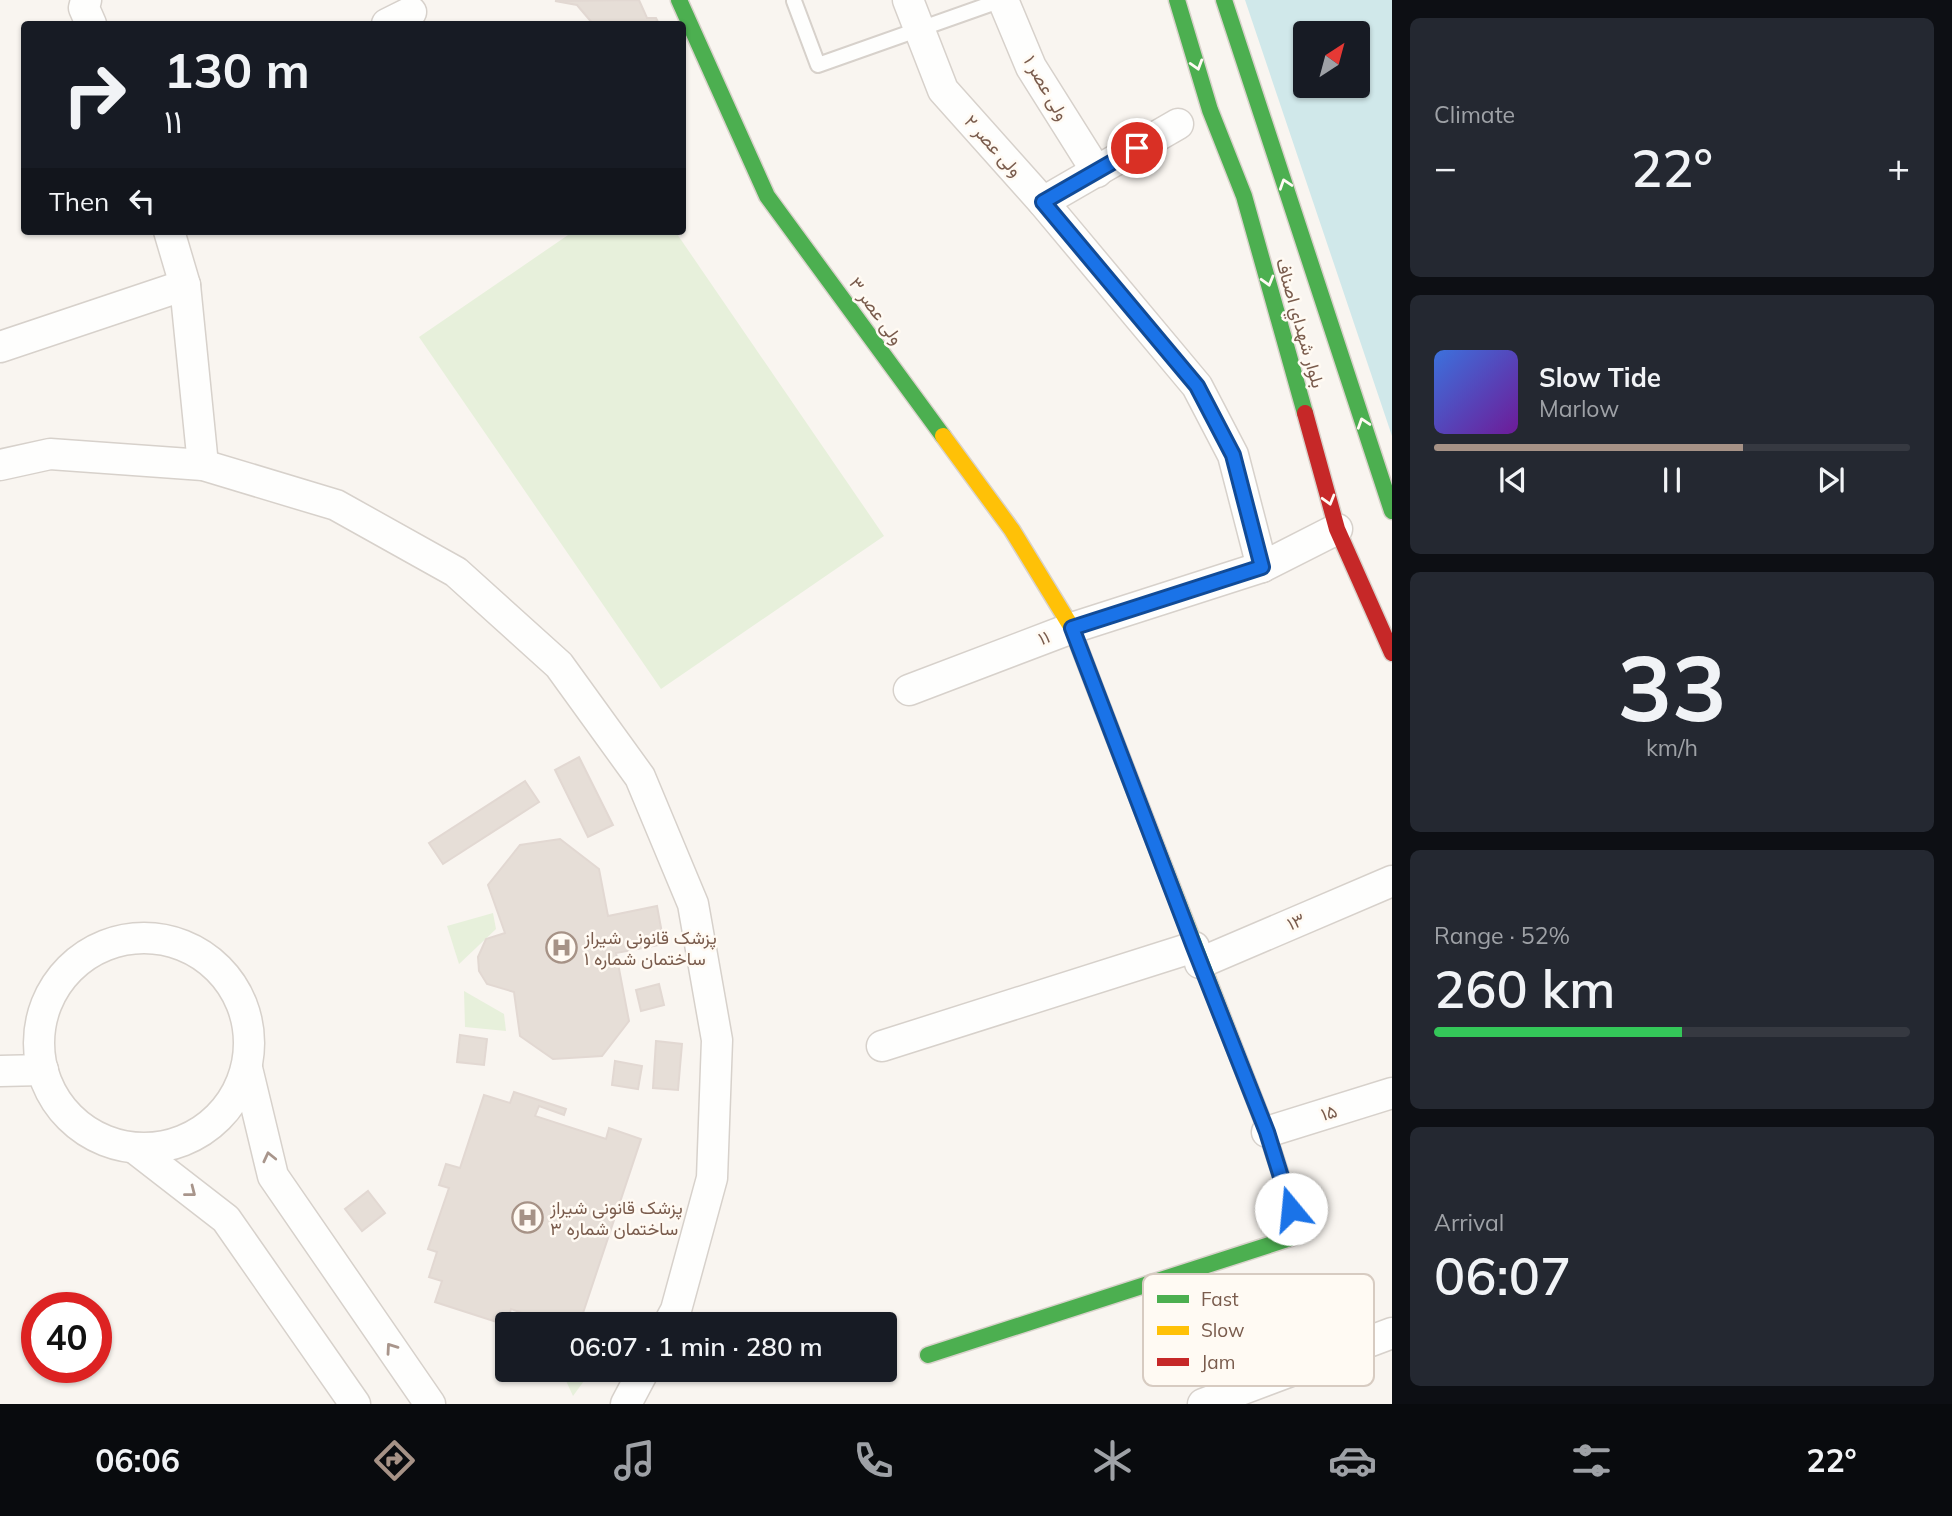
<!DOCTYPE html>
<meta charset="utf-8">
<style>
body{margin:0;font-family:Mulish,Vazirmatn,sans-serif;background:#242831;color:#f1f3f6;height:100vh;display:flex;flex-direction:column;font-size:26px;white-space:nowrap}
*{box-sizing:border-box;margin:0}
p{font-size:23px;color:#9ea1a6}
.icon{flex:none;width:38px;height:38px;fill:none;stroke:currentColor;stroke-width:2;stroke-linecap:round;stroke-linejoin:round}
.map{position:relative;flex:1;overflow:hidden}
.drawer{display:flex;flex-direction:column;gap:18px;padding:18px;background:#0d0f14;width:560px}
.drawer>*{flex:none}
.banner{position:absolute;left:21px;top:21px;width:665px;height:214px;border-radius:7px;box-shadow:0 2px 5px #0004;background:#171b24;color:#f1f3f6;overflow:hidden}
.needle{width:46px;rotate:36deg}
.buttons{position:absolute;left:1293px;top:21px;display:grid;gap:14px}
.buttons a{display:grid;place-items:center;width:77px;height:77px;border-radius:7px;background:#171b24;box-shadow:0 2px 5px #0004;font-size:35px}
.speed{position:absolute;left:21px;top:1292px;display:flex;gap:14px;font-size:35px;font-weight:700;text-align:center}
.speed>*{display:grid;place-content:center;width:91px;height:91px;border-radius:50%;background:#171b24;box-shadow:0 2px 5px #0004;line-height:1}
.speed .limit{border:10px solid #d22;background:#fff;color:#111}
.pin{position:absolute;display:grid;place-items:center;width:60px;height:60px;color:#fff;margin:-30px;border:4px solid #fff;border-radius:50%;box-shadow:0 2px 7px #0007}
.me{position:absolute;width:77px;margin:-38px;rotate:343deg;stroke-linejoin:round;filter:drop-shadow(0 0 5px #0008)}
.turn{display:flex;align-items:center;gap:24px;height:147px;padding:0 28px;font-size:32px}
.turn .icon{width:91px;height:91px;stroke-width:2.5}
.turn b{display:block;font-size:49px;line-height:60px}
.then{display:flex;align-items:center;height:66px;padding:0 28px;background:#0003;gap:14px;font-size:26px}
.big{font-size:52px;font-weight:600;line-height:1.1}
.drawer .widget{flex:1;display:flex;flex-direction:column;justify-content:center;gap:10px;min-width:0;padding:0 24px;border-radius:10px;background:#242831}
.drawer .dial{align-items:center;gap:0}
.dial b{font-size:91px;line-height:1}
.song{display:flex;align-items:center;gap:21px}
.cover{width:84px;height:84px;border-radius:10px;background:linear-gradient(135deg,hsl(220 70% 55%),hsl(280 70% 35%))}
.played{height:7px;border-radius:4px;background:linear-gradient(90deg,#a69286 65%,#363941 65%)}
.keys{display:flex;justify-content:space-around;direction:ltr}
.heat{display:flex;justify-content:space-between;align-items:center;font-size:38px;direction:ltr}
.charge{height:10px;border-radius:5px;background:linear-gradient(90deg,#34c759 52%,#363941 0)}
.trip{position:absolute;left:495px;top:1312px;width:402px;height:70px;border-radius:7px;background:#171b24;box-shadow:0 2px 5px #0004;font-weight:600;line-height:70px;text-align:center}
.menu{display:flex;height:112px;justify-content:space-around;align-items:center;background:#090b0e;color:#9ea1a6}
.menu .icon{width:49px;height:49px}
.menu .on{color:#a69286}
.menu b{font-size:32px;color:#f1f3f6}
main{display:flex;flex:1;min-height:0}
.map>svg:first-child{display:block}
.green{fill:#e7f0db}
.water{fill:#d0e8ea;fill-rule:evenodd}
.building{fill:#e6ded7;stroke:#e2d8d2;stroke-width:2}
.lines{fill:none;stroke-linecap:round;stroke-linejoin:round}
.lane-casing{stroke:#d7d1cb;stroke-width:18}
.street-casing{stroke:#d7d1cb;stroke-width:33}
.fast-casing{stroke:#d9d2cb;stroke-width:19}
.slow-casing{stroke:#d9d2cb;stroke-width:19}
.jam-casing{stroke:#d9d2cb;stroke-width:19}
.lane{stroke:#fefefd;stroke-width:14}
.street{stroke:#fefefd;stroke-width:30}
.fast{stroke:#4caf50;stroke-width:16}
.slow{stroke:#ffc107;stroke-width:16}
.jam{stroke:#c62828;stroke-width:16}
.oneway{stroke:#fffaf3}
.oneway2{stroke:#a8958b}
.route-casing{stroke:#114b97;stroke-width:18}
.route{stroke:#1a73e8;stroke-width:12}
.labels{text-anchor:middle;stroke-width:5;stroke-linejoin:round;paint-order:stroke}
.street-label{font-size:18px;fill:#7a5c4d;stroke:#fffaf3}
.poi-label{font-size:18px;fill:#7a5c4d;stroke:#fffaf3;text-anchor:start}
.key{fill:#fffaf3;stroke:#d7cbc1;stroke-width:2}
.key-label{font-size:19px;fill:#7a5c4d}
</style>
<main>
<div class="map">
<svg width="1392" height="1404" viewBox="0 0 1392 1404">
<rect width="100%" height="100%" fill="#f9f5f0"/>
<!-- green -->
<g class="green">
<path d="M574,231H675L884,536L661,689L419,337Z"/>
<path d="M493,913L496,929L459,964L447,926Z"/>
<path d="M464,991L504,1014L506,1031L465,1027Z"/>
<path d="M561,1370H592L573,1396Z"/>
</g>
<!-- water -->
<path class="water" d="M1245,0H1392V436ZM1306,33H1358V86H1306Z"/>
<!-- building -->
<g class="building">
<path d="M639,0L647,18H656L659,24H593L577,5L555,1Z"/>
<path d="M579,757L613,825L588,837L555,770Z"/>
<path d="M525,781L539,802L443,864L429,843Z"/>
<path d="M560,839L599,869L608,916L657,906L664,944L616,953L629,1021L602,1056L553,1059L520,1036L514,992L487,984L479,971L478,957L486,939L505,933L488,885L520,845Z"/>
<path d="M659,984L664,1005L641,1011L636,990Z"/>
<path d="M460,1035L487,1039L484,1065L457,1062Z"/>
<path d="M656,1041L682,1044L678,1090L653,1088Z"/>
<path d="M615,1061L642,1066L638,1089L612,1085Z"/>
<path d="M514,1092L566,1109L564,1115L539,1106L535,1116L606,1139L609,1128L641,1139L579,1325H557L511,1309L506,1325L435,1302L442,1281L429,1277L437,1252L428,1249L449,1188L439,1185L446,1164L460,1168L484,1095L510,1103Z"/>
<path d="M368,1191L385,1213L362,1231L345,1209Z"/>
</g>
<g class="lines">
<defs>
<path id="lane" d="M794,1L818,65L1002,0"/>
<g id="street">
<path d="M86,0L84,8L91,24"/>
<path d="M908,0L943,90L1043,202L1197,386L1233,455L1262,567"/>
<path d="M1003,0L1031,67L1097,172"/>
<path d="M387,24L411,12"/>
<path d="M1043,202L1178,124"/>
<path d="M169,231L185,285L203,465"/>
<path d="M0,347L185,285"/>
<path d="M0,465L50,454L203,465L336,505L456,572L559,665L640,777L693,904L717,1040L712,1178L676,1310L668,1325"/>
<path d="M909,690L1072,628L1262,567L1337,529"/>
<circle cx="144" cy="1043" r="105"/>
<path d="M1200,963L1392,881"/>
<path d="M882,1046L1194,947"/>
<path d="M247,1068L273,1176L430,1404"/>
<path d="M0,1071L43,1070"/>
<path d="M1267,1132L1392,1093"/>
<path d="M137,1150L226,1219L355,1404"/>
<path d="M626,1404L644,1370"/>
<path d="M1203,1404L1392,1333"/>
</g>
<g id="fast">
<path d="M679,0L767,196L943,436"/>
<path d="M1177,0L1210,110L1244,196L1305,413"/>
<path d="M1224,0L1392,511"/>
<path d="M928,1355L1300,1235L1267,1132L1103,709"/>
</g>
<path id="slow" d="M943,436L1012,530L1072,628L1103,709"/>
<path id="jam" d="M1305,413L1337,529L1392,653"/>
</defs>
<!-- lane casing -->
<use href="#lane" class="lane-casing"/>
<!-- street casing -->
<use href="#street" class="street-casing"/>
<!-- fast casing -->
<use href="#fast" class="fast-casing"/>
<!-- slow casing -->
<use href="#slow" class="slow-casing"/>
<!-- jam casing -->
<use href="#jam" class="jam-casing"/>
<!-- lane -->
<use href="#lane" class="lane"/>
<!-- street -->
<use href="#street" class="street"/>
<!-- fast -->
<use href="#fast" class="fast"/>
<!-- slow -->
<use href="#slow" class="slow"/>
<!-- jam -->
<use href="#jam" class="jam"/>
</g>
<!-- one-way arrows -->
<defs><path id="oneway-chevron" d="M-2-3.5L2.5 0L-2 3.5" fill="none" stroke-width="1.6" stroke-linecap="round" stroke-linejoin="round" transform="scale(1.75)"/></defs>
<g class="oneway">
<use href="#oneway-chevron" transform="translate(1197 65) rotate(73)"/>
<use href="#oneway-chevron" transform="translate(1285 184) rotate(-108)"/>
<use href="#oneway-chevron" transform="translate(1268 281) rotate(74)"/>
<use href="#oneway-chevron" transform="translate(1363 423) rotate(-108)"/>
<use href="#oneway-chevron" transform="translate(1329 500) rotate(74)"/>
</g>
<g class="oneway2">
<use href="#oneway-chevron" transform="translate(269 1157) rotate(-103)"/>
<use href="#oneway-chevron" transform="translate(191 1192) rotate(38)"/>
<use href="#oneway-chevron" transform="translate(391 1348) rotate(-125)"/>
</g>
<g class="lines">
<defs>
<path id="route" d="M1137,148L1043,202L1197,386L1233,455L1262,567L1072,628L1194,947L1267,1132L1291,1209"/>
</defs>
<!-- route casing -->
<use href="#route" class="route-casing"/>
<!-- route -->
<use href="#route" class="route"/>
</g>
<!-- icons -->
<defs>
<symbol id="hospital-ring" viewBox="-11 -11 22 22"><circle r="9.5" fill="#fffaf3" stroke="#a69286" stroke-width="1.5"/><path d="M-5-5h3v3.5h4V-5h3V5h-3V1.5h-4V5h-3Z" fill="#a69286"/></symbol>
</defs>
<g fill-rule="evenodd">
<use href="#hospital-ring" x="544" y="930" width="35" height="35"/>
<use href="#hospital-ring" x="510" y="1200" width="35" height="35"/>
</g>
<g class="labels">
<!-- street labels -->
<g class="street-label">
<text transform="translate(1046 88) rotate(60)" y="6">ولی عصر ۱</text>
<text transform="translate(993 146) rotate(48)" y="6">ولی عصر ۲</text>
<text transform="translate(876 311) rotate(54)" y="6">ولی عصر ۳</text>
<text transform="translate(1300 323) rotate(74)" y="6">بلوار شهداي اصناف</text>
<text transform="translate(1044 638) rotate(-21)" y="6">۱۱</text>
<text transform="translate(1296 922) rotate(-23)" y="6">۱۳</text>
<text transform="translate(1329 1113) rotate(-17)" y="6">۱۵</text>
</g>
<!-- poi labels -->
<g class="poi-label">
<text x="584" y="944">پزشک قانونی شیراز<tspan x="584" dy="21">ساختمان شماره ۱</tspan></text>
<text x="550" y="1214">پزشک قانونی شیراز<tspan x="550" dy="21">ساختمان شماره ٣</tspan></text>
</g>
</g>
<!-- legend -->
<rect x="1143" y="1274" width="231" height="112" rx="10" class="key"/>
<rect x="1157" y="1295" width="32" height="8" fill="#4caf50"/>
<rect x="1157" y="1326" width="32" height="9" fill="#ffc107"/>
<rect x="1157" y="1358" width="32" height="8" fill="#c62828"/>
<g class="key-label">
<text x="1201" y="1306">Fast</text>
<text x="1201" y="1337">Slow</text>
<text x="1201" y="1369">Jam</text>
</g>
</svg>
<div class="buttons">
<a><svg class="needle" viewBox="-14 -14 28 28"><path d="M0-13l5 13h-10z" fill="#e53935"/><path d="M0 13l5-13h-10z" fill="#9ea1a6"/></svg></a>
</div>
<div class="speed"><div class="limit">40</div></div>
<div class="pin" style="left:1137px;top:148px;background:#d93025"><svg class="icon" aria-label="arrive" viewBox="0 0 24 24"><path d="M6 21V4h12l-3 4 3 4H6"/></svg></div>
<svg class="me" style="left:1291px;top:1209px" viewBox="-20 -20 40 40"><circle r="19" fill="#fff"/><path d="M0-13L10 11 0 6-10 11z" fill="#1a73e8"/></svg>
<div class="trip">06:07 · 1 min · 280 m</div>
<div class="banner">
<div class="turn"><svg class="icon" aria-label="right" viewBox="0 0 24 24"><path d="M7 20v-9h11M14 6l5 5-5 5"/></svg><div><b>130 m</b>۱۱</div></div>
<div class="then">Then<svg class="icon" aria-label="left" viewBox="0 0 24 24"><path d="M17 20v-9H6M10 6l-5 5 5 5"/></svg></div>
</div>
</div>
<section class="drawer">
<div class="widget"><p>Climate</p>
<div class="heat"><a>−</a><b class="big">22°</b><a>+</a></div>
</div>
<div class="widget">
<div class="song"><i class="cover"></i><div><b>Slow Tide</b><p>Marlow</p></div></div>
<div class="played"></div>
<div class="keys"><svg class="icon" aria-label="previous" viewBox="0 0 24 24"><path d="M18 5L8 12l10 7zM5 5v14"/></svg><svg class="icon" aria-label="pause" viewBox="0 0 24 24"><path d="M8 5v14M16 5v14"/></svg><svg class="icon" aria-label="next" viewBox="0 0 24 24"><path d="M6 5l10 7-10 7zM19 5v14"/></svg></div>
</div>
<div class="widget dial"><b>33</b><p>km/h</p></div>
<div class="widget"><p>Range · 52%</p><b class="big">260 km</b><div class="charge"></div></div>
<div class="widget"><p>Arrival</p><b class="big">06:07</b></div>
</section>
</main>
<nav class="menu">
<b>06:06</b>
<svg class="icon on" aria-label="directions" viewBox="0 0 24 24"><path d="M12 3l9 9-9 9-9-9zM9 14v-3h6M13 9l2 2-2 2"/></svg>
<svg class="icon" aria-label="music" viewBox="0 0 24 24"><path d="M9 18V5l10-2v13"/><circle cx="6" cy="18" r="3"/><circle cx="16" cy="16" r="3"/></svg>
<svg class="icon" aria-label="phone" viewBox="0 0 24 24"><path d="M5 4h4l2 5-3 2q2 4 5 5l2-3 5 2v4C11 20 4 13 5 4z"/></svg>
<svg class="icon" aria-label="climate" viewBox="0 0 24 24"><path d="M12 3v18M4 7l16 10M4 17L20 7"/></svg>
<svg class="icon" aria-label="car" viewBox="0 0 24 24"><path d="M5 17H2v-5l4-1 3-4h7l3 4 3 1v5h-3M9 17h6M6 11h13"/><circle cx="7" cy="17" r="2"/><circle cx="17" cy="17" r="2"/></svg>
<svg class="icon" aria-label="filters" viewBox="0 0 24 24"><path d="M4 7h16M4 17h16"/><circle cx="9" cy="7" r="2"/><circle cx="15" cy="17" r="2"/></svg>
<b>22°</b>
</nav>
